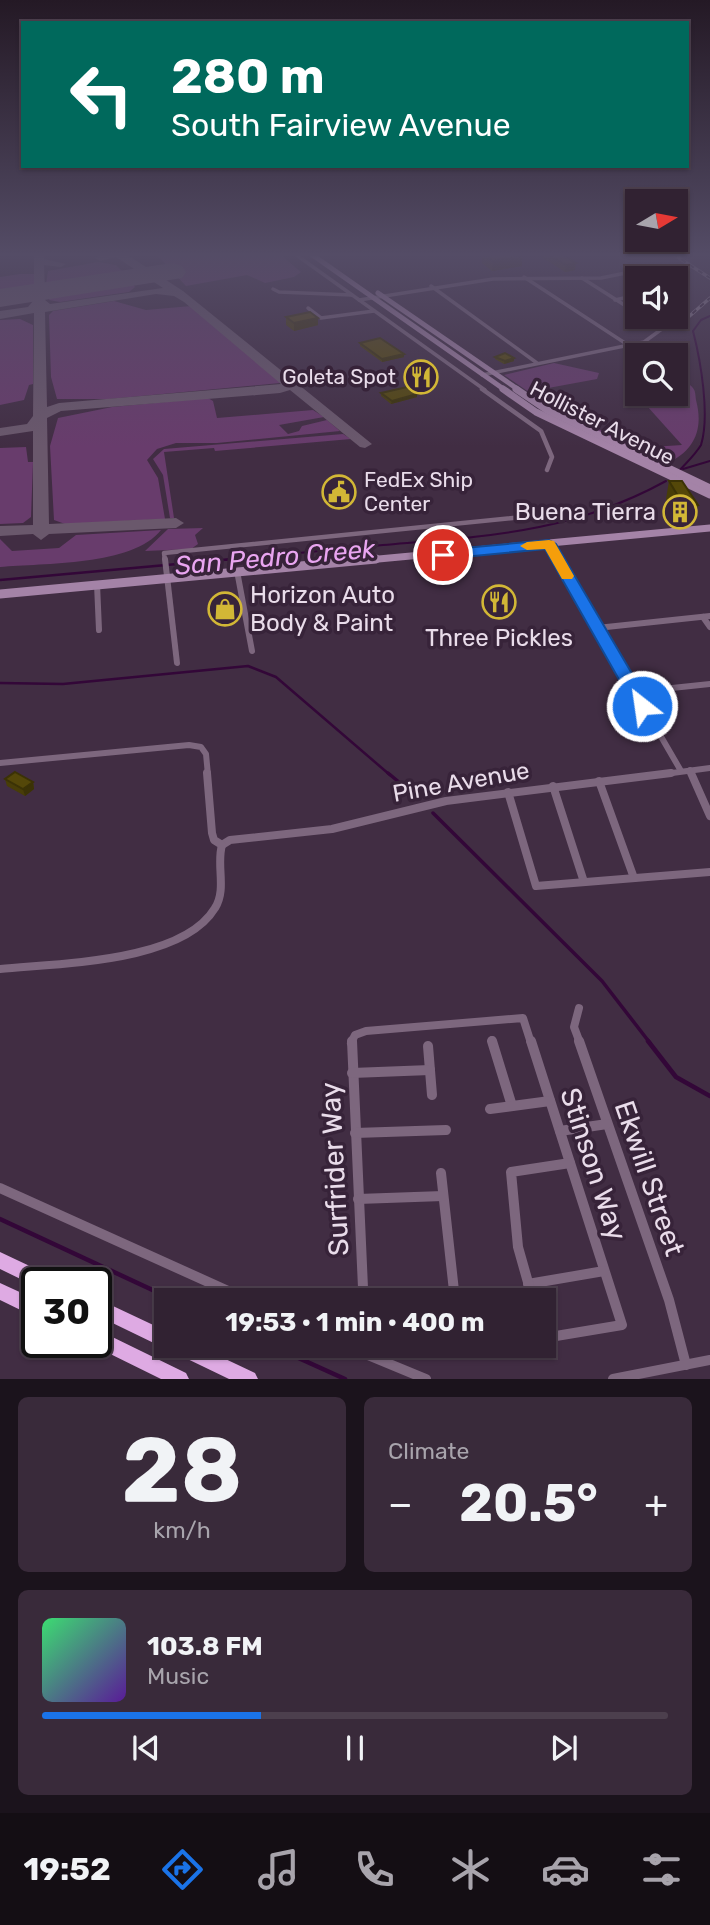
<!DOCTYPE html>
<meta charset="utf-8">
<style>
body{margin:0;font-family:Rubik,sans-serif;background:#392a3a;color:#f1f3f6;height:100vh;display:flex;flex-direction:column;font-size:26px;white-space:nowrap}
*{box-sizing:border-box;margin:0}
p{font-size:23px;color:#a8a4ac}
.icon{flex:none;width:38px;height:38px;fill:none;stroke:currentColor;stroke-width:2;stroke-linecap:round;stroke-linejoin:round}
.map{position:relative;height:1379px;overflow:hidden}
.drawer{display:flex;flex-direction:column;gap:18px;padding:18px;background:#1b131c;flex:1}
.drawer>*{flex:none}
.banner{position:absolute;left:21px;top:21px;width:668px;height:147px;border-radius:0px;box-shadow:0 2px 5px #0004,0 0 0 2px #4c3f4d;background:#00695c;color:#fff;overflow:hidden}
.needle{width:46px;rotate:80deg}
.fabs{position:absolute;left:625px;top:189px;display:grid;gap:14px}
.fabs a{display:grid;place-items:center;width:63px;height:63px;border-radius:0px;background:#312232;box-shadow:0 2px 5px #0004,0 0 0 2px #4c3f4d;font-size:35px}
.speed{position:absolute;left:21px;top:1267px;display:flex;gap:14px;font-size:35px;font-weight:700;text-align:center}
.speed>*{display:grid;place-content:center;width:91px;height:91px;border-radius:50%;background:#312232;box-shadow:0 2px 5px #0004,0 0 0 2px #4c3f4d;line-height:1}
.speed .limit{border:4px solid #111;border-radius:10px;background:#fff;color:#111}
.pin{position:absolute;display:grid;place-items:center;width:60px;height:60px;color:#fff;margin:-30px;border:4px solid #fff;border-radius:50%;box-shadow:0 2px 7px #0007}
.me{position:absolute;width:77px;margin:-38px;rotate:330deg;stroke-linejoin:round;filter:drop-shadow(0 0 5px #0008)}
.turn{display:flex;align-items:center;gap:24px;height:147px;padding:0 35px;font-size:32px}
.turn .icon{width:91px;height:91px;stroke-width:2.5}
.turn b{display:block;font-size:49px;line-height:60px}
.big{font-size:52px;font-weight:700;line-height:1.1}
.drawer .tile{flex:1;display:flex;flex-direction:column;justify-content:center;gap:10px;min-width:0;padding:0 24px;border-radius:10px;background:#392a3a}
.drawer .dial{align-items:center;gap:0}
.dial b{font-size:91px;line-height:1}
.song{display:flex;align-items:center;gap:21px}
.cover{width:84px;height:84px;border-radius:10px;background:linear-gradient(135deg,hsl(140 70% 55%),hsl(270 70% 35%))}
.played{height:7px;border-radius:4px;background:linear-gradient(90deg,#1a73e8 35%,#4c3f4d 35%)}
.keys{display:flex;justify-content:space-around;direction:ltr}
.heat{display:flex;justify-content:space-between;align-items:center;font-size:38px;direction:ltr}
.drawer .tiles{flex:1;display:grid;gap:18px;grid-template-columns:1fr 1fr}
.tile:last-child{grid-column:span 2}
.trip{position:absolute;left:154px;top:1288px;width:402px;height:70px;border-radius:0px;background:#312232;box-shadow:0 2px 5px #0004,0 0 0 2px #4c3f4d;font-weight:700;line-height:70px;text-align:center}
.dock{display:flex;height:112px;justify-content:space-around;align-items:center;background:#140e14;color:#a8a4ac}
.dock .icon{width:49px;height:49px}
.dock .current{color:#1a73e8}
.dock b{font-size:32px;color:#f1f3f6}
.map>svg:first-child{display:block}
.green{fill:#683c6c}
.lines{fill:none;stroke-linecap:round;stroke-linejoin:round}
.stream-far3{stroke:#330738;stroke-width:2}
.stream-far2{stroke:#330738;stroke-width:2.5}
.stream-far1{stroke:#330738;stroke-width:3.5}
.stream{stroke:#330738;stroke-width:4.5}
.taxiway{fill:#6a586c;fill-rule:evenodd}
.runway{fill:#6a586c;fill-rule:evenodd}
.street-far4{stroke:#7d677e;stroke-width:3.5}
.street-far3{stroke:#7d677e;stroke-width:4.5}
.street-far2{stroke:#7d677e;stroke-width:6}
.street-far1{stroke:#7d677e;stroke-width:8}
.street{stroke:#7d677e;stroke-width:10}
.secondary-far2{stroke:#a483a7;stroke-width:5}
.secondary-far1{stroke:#a483a7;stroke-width:7}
.secondary{stroke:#a483a7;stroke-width:9}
.highway{fill:#deaae3;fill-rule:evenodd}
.rail-casing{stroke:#928294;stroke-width:3.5}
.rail{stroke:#372339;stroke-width:2;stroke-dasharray:5;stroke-linecap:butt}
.wall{fill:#483d08}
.shaded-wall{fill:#3b3206}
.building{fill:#544709;stroke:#3b3206;stroke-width:2}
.route{fill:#1a73e8;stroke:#114b97;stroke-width:2}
.slow{fill:#f59e0b}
.labels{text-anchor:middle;stroke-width:7;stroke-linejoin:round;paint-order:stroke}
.far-poi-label{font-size:21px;fill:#e9dcea;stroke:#372339;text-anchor:end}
.far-street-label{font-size:21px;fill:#e9dcea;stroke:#372339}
.poi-label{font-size:24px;fill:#e9dcea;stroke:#372339;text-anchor:end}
.street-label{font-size:24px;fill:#e9dcea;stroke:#372339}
.water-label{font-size:26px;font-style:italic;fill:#e9a5f0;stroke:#372339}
.near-street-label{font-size:28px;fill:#e9dcea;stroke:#372339}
</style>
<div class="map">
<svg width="710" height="1379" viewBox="0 0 710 1379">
<rect width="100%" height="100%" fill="#412d43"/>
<!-- green -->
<g class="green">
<path d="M156,254H280L301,272L294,277L265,283L247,275L186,286Z"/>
<path d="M98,262L116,265L127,276L55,287L46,284L48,271Z"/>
<path d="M20,274H34V289L0,296V277Z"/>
<path d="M132,282L135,287L129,292L60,302L49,300L52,294Z"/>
<path d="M114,301L146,310L191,306L277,377L280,383L109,399H57L51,377L49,315L53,311Z"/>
<path d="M20,319L33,325V384L29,385L24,400L0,405V320Z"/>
<path d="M554,363L599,373L597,379L532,391L561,410L636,448L682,445L638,396L637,394L631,373L637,375V394H676V386L690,385C696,390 695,393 696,400C704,430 694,451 666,464L555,410L504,375Z"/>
<path d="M208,398L213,401L217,418L313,410L324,417L279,425L288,434L299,431L302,426L327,420L340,431L217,443H176L157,449L147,460L158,478L165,519L65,524L54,520L50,446L58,418L112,407Z"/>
<path d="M343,434L351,439L215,451L214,448L164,452L174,518H170L163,475L153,459L164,449Z"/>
<path d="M26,447L28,462H33L31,517L23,523L0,524V448Z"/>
<path d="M203,528L195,535L198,544L191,549L145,551L168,529Z"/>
<path d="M161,530C133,566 43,563 0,567V539L12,551L59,548L76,535Z"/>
</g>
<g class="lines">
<!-- stream-far3 -->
<g class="stream-far3">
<path d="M683,469L710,461"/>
<path d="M679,471C686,463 695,455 701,445C710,416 701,362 693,331L701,320L710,316"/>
<path d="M214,561C270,556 327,550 383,545C489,536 571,533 666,481"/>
</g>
<!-- stream-far2 -->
<g class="stream-far2">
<path d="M0,580L233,559"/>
<path d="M0,683L63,684L248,666L276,677L390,775"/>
</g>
<!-- stream-far1 -->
<g class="stream-far1">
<path d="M388,773L417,797"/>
<path d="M433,813L602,981L650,1043"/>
</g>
<!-- stream -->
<g class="stream">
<path d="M648,1041L676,1077L710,1096"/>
<path d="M0,1219L174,1300"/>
<path d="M272,1346L345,1379"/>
</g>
<!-- taxiway -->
<path class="taxiway" d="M34,254H44V259L66,264L61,267L44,265L45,290L61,286L67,289L46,296L45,300L50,304L163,288L116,257L100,261L95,258L103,254H126L183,291L372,444L365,448L360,447L290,390L280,393L61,411L47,418L49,524L176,518L184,523L176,528L49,534L41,540L33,534L0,536V526L33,525V431L0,436V428L27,424L33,416L34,313L0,319V311L28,307L33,301L11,296L17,293H34ZM156,294L174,296L184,302L281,384L59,403L47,407L45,312Z"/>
<!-- runway -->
<path class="runway" d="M172,263L182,266L186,272L182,278L0,307V289Z"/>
<!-- street-far4 -->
<g class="street-far4">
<path d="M295,254L485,390"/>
<path d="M524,277L628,345"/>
<path d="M582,278L637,313"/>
<path d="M431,286L537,363"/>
<path d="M273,289L279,292L352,295"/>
<path d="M359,300L493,279L601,278L650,268"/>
<path d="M615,300L637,295"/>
<path d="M308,308L321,318L374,311"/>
<path d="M643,317L666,326"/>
<path d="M482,375L644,342L666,326"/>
</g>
<!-- street-far3 -->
<g class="street-far3">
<path d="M482,389L541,431L552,457L547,470"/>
<path d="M549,544L559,561"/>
<path d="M165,561L164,553L562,513"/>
</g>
<!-- street-far2 -->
<g class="street-far2">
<path d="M165,559L177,663"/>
<path d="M558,559L681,771"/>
<path d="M237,571L252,651"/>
<path d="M97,584L99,630"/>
<path d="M703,617L710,627"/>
<path d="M597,628L710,616"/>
<path d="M634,692L710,684"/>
<path d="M0,763L189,745L201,747L206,754L208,775"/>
<path d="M690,770L692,775"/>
<path d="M657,775L710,768"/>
</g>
<!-- street-far1 -->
<g class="street-far1">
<path d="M691,773L710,816"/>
<path d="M599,781L634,878"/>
<path d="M553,786L584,882"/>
<path d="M508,792L536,886L710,872"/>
<path d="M222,845L230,840L332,829L446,801L671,773"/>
<path d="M0,969C58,963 182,963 215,908C227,889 216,865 222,845L214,840L212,833L207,773"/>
<path d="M579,1008L574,1027L580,1043"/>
<path d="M492,1040L493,1043"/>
<path d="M351,1043L355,1035L366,1031L523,1018L531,1043"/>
</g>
<!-- street -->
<g class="street">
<path d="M352,1041L363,1288L369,1300"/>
<path d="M492,1041L512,1106"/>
<path d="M531,1041L622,1325L544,1338"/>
<path d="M579,1041L669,1300L686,1365"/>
<path d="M428,1046L432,1095"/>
<path d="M352,1073L430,1070"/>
<path d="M490,1109L550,1101"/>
<path d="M560,1131L607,1124"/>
<path d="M355,1133L446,1130"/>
<path d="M441,1173L455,1300"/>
<path d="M0,1188L248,1300"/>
<path d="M358,1199L443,1196"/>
<path d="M528,1284L604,1271"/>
<path d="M533,1300L518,1247L511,1172L570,1163"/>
<path d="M346,1346L426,1379"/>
<path d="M613,1379L710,1360"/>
</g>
<!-- secondary-far2 -->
<g class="secondary-far2">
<path d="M311,254L505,390"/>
<path d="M378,293L519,390"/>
</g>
<!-- secondary-far1 -->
<g class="secondary-far1">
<path d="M503,389L536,412L710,495"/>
<path d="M516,389L547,410L710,488"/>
<path d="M357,561L710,528"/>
</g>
<!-- secondary -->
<path class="secondary" d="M0,594L376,559"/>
<!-- highway -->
<g class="highway">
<path d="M0,1252L53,1277L55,1283H37V1287L0,1269Z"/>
<path d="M0,1283L37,1300V1318L0,1300Z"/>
<path d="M96,1298L166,1331V1346H198L255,1373L258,1379H229L173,1352L171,1347L166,1349L160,1346L96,1315Z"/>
<path d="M96,1329L186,1373L189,1379H161L90,1344L89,1342H96Z"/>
</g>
<defs>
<g id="rail">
<path d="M673,254L710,278"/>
<path d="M685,320L710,298"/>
</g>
</defs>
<!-- rail casing -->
<use href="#rail" class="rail-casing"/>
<!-- rail -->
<use href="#rail" class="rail"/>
</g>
<!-- wall -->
<g class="wall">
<path d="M483,254L522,266L492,271L482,263Z"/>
<path d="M537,254H561L575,270L565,272Z"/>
<path d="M286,317L318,325L294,331L286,325Z"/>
<path d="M360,343L404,354V357L382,362L360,346Z"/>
<path d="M495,357L514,361L504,364L495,359Z"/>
<path d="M381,393L417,394V397L391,404L381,396Z"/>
<path d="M669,481L698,505L694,523L681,525L666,499Z"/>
<path d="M5,779L33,782L34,789L25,796L7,786Z"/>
</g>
<!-- shaded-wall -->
<g class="shaded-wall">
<path d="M522,256V266L492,271L493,261Z"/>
<path d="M576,263L575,270L565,272L566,265Z"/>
<path d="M318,318V325L294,331V323Z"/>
<path d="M404,354V357L382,362V359Z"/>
<path d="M514,358V361L504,364L505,361Z"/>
<path d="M417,394V397L391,404L392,401Z"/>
<path d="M33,782L34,789L25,796L23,789Z"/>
</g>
<!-- building -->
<g class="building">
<path d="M483,254H521L522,256L493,261Z"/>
<path d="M548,254H561L576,263L566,265Z"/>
<path d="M310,312L318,318L294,323L286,317Z"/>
<path d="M380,338L404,354L382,359L360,343Z"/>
<path d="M505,353L514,358L505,361L495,357Z"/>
<path d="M407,387L417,394L392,401L381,393Z"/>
<path d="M669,481H682L698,505L684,506Z"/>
<path d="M15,772L33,782L23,789L5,779Z"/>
</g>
<!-- sky -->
<linearGradient id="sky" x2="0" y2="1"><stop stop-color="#241925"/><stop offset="0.57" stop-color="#544c66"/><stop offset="1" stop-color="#544c66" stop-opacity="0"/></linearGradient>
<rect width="710" height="447" fill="url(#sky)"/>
<!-- route -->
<path class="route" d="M549,540L556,544L651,706L648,710L642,711L634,706L545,549L443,559L436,555L443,550Z"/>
<!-- slow -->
<path class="slow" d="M549,540L554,541L574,576L572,579H562L545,549L527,550L520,546L527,542Z"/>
<!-- icons -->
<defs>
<symbol id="restaurant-ring" viewBox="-11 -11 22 22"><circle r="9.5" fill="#372339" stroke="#d2b736" stroke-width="1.5"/><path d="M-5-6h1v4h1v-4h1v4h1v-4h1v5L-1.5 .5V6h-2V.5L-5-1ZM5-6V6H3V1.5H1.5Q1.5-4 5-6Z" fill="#d2b736"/></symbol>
<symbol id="civic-ring" viewBox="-11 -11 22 22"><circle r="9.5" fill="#372339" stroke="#d2b736" stroke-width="1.5"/><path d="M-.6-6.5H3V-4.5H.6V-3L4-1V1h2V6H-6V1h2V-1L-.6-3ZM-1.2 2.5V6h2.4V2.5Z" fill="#d2b736"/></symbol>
<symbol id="building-ring" viewBox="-11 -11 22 22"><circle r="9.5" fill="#372339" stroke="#d2b736" stroke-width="1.5"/><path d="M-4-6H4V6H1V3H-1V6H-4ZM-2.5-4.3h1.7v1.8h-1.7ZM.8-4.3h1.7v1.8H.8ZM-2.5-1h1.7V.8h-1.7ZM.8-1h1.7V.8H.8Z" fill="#d2b736"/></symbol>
<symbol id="shop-ring" viewBox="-11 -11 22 22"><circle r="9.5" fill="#372339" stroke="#d2b736" stroke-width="1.5"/><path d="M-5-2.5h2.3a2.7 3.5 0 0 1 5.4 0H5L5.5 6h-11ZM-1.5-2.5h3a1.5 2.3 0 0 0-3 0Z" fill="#d2b736"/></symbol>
</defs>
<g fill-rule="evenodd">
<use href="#restaurant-ring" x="402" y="358" width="38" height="38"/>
<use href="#civic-ring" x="320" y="473" width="38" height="38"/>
<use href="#building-ring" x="661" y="493" width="38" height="38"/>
<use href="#restaurant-ring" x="480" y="583" width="38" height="38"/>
<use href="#shop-ring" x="206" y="590" width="38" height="38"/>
</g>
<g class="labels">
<!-- far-poi labels -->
<g class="far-poi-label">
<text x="396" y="384">Goleta Spot</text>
<text x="364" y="487" text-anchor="start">FedEx Ship<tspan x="364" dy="24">Center</tspan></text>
</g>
<!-- far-street labels -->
<g class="far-street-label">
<text transform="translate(602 423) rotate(27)" y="7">Hollister Avenue</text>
</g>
<!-- poi labels -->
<g class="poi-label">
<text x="656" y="520">Buena Tierra</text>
<text x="250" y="603" text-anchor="start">Horizon Auto<tspan x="250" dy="28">Body &amp; Paint</tspan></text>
<text x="499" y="646" text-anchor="middle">Three Pickles</text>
</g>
<!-- street labels -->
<g class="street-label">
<text transform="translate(461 782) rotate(-10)" y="8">Pine Avenue</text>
</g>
<!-- water labels -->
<g class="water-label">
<text transform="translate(275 557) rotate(-5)" y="9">San Pedro Creek</text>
</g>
<!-- near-street labels -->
<g class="near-street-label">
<text transform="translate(594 1164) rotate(72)" y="10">Stinson Way</text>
<text transform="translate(334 1169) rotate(-93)" y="10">Surfrider Way</text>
<text transform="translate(650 1178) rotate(71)" y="10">Ekwill Street</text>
</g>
</g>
</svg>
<div class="fabs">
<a><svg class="needle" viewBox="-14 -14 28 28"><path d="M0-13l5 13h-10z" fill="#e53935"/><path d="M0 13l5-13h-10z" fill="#a8a4ac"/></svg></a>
<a><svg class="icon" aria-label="sound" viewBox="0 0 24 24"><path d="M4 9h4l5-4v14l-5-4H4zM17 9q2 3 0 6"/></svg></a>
<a><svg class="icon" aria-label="search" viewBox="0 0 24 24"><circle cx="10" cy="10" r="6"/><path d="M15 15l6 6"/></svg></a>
</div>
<div class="speed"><div class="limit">30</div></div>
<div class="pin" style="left:443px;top:555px;background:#d93025"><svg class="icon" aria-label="arrive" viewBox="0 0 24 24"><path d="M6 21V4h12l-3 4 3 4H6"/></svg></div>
<svg class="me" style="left:642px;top:706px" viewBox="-20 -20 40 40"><circle r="17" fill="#1a73e8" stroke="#fff" stroke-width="3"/><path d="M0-11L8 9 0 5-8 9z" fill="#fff"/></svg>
<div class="trip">19:53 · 1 min · 400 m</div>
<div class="banner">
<div class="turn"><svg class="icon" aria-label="left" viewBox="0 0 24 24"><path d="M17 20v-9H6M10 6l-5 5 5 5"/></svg><div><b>280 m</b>South Fairview Avenue</div></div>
</div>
</div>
<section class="drawer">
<div class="tiles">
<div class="tile dial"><b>28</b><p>km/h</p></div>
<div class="tile"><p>Climate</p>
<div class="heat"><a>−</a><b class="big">20.5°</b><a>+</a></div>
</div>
<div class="tile">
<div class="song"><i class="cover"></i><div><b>103.8 FM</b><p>Music</p></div></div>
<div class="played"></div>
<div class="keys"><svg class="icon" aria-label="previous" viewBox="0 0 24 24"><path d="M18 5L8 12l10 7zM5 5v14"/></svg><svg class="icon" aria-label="pause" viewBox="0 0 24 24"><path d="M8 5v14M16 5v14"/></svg><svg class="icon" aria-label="next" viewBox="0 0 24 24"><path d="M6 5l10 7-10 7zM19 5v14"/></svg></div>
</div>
</div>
</section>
<nav class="dock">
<b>19:52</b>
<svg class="icon current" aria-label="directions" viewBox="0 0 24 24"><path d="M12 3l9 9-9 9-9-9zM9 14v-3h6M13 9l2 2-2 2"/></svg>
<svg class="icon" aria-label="music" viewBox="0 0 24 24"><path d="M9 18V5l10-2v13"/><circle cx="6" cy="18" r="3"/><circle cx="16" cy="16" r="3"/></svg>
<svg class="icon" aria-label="phone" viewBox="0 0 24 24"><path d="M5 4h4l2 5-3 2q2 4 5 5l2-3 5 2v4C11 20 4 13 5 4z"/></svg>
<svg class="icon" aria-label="climate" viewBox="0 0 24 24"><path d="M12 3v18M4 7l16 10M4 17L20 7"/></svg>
<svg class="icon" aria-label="car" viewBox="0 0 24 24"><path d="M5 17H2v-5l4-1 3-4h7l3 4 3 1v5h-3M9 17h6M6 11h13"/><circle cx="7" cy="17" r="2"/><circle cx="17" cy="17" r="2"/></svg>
<svg class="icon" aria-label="filters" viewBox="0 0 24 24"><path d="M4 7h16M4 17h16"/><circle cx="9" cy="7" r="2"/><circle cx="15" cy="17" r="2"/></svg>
</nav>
